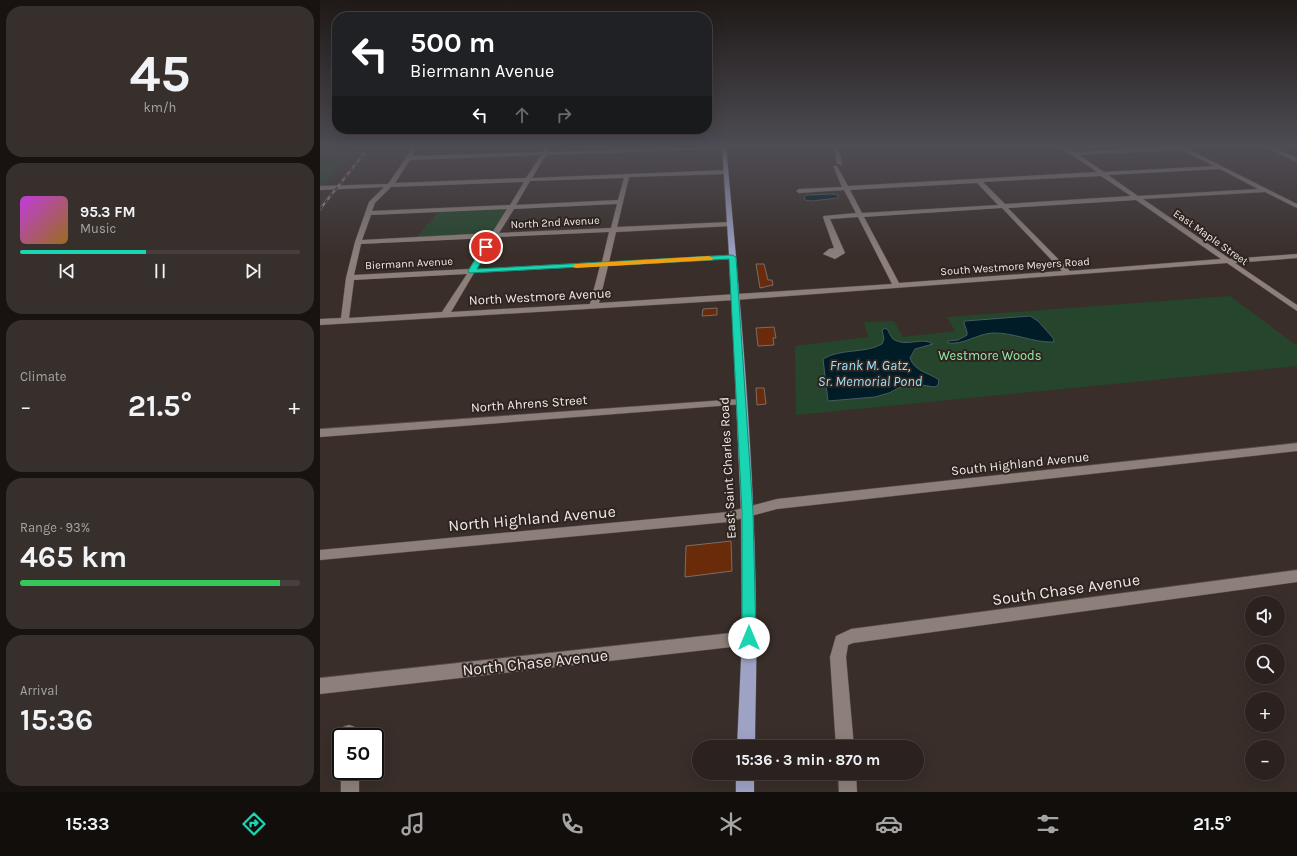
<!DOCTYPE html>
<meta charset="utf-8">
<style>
body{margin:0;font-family:Karla,sans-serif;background:#372f2c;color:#f1f3f6;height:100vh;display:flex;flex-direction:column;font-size:15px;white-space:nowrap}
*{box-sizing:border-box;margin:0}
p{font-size:13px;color:#a6a4a4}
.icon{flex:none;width:22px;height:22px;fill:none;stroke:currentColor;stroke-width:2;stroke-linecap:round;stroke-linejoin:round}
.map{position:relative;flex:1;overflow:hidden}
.panel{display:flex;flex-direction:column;gap:6px;padding:6px;background:#181311;width:320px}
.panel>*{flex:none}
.top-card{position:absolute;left:12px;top:12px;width:380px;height:122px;border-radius:16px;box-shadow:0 4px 16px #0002,0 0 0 1px #473f3d;background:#202124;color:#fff;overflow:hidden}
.tools{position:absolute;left:925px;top:596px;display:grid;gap:8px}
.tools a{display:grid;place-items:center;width:40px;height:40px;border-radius:50%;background:#2b221f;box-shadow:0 4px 16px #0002,0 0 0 1px #473f3d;font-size:20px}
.speed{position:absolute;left:12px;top:728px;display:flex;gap:8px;font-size:20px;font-weight:700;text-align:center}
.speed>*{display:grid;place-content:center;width:52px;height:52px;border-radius:50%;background:#2b221f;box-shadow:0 4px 16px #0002,0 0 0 1px #473f3d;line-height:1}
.speed .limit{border:2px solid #111;border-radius:6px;background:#fff;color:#111}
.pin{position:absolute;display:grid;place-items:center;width:34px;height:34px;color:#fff;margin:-17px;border:2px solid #fff;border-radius:50%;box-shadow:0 1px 4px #0007}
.me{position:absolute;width:44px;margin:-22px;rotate:0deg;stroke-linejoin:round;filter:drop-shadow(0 0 3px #0008)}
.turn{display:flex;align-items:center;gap:14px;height:84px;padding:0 12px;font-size:18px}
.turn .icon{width:52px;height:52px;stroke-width:2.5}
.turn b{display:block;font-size:28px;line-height:34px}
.lanes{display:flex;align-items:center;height:38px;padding:0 12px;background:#0003;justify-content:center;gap:20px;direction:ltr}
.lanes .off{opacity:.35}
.big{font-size:30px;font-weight:700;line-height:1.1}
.panel .tile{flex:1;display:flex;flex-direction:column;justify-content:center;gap:6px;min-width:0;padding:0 14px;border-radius:16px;background:#372f2c}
.panel .dial{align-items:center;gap:0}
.dial b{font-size:52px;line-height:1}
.song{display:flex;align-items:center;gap:12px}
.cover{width:48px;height:48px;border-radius:6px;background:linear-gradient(135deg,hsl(290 70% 55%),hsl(40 70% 35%))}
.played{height:4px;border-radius:2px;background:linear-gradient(90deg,#1ad5b2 45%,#473f3d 45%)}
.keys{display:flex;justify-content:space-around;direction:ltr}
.heat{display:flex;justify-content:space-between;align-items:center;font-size:22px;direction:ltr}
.charge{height:6px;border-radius:3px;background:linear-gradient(90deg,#34c759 93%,#473f3d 0)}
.trip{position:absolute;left:372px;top:740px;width:232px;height:40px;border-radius:20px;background:#2b221f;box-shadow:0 4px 16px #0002,0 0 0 1px #473f3d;font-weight:700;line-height:40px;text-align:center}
.tab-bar{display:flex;height:64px;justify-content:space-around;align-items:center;background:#110e0c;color:#a6a4a4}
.tab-bar .icon{width:28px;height:28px}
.tab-bar .selected{color:#1ad5b2}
.tab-bar b{font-size:18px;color:#f1f3f6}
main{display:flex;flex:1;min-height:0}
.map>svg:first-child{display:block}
.green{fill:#25462c}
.water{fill:#001c26;stroke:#485a60}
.building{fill:#692b09;stroke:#7a6d68}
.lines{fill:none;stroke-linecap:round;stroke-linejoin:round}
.minor-casing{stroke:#564d49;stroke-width:1}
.major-casing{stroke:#564d49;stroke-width:1}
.minor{fill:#8d807b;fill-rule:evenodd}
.major{fill:#9ea3c6;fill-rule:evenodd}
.rail-casing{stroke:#958c88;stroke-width:2.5}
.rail{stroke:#2e2420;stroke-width:1.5;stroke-dasharray:4;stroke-linecap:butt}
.route{fill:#1ad5b2;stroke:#118a74}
.slow{fill:#f59e0b}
.labels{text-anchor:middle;stroke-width:4;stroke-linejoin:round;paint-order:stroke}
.far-street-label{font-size:11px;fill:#f0e9e6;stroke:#2e2420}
.street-label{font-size:13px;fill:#f0e9e6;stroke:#2e2420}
.park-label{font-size:13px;fill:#94eba4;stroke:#2e2420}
.water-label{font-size:14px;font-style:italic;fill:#9be0fa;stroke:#2e2420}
.near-street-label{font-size:16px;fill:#f0e9e6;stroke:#2e2420}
</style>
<main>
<section class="panel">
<div class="tile dial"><b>45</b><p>km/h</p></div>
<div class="tile">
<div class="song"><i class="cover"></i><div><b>95.3 FM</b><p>Music</p></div></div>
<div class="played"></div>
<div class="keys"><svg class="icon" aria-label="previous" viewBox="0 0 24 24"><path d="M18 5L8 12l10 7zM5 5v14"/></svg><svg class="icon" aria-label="pause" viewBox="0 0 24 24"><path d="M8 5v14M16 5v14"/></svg><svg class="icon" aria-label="next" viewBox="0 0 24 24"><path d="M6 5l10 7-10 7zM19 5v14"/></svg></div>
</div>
<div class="tile"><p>Climate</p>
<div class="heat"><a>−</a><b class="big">21.5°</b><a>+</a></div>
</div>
<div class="tile"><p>Range · 93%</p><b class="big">465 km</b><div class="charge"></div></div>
<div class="tile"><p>Arrival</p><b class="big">15:36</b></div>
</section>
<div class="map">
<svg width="977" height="792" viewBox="0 0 977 792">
<rect width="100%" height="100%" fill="#392e29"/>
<!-- green -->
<g class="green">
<path d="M0,146H39L3,186H0Z"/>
<path d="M190,207L173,235L95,239L120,210Z"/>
<path d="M910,296L977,346V366L476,415L475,346L548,337L544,322L574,321L583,337L635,331L627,317Z"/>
</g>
<!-- water -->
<g class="water">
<path d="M512,194L518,195V198L491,201L485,200L484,197L487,195Z"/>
<path d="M710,316L718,321L733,338L734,342C713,343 693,332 672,333C657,334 644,345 628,343L627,341L638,340L647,335V332L644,323L645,321Z"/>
<path d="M566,328C569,331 570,336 573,339C586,348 602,336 613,344L595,349L590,358C595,372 608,372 619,380L618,385L615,387L588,383L569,393L555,397L508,401L503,359C521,348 544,354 562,344L564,339L562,330Z"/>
</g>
<!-- building -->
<g class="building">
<path d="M436,264H444L448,280H452L453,285L440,288Z"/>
<path d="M397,308V315L382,316L383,309Z"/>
<path d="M454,327L456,338H453L454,345L438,346L436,328Z"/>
<path d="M436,388H444L446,404L437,405Z"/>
<path d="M411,541L412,571L365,577L366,546Z"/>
</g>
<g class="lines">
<defs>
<g id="minor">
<path d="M94,146H98L92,156L223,152L227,146H231L228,152L406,146L404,149L226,155L212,178L406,170L409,172L406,174L309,177L297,227L410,222L413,224L410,226L296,232L289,262L412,255L416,257L412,259L288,266L279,303L572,284L538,217L510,219L525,253L515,259L503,254L509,249L514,248L503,217L504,216L536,213L524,190L479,193L476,191L479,189L522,187L513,166H517L528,186L777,172L752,155L735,146H740L755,152L862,146L977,204V208L945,192L823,199L910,259L977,254V258L915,263L977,305V311L907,263L415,300L0,325V319L21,318L26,278L35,242L49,202L64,187L0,190V186L68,184ZM862,150L894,166L784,172L759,155ZM221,155L206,178L75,183L90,160ZM900,169L938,189L818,196L788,175ZM781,176L811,196L685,204L663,182ZM304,178L298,200L196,205L210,181ZM204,182L190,205L52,211L55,203L71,187ZM657,183L678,205L542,213L530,190ZM816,200L901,259L750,271L688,208ZM297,204L291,228L179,233L194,209ZM682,208L742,271L579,283L544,217ZM187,209L172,233L42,240L51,215ZM289,232L282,262L157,269L176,237ZM169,238L149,269L34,275L41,244ZM280,266L270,304L131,312L154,273ZM147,274L122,312L29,318L34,280Z"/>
<path d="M514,146H518L522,165L517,164Z"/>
<path d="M943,146H949L977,158V162Z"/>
<path d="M420,399L424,400L425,402L424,404L0,437V429Z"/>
<path d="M977,443V451L457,509L408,522L0,560V550L408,512L457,499Z"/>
<path d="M977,570V582L533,643L528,645L526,657L534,747H516L510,657L516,636L531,629Z"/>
<path d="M429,631L434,633L436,638L434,643L429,645L0,694V678Z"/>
<path d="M29,725L35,727L37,737L21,738V733L23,727Z"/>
<rect x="21" y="771" width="18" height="21"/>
<path d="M518,773H536L537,792H519Z"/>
</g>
<g id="major">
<path d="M402,146H406C421,309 436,474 436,638C437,674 435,711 435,747H417L422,638L421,512L411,285Z"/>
<rect x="416" y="773" width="18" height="19"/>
</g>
</defs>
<!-- minor casing -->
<use href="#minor" class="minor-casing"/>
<!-- major casing -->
<use href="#major" class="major-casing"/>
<!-- minor -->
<use href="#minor" class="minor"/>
<!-- major -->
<use href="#major" class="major"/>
<defs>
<path id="rail" d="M0,209L50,146"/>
</defs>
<!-- rail casing -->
<use href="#rail" class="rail-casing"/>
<!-- rail -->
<use href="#rail" class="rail"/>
</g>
<!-- sky -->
<linearGradient id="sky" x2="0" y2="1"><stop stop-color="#1f1917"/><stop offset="0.57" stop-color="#4e4c54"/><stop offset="1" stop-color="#4e4c54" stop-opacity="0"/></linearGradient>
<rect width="977" height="257" fill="url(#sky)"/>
<!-- route -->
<path class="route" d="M166,245L170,247L157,269L412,255L416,257L433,512L436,638L434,642L429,644L424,642L422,638V512L409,259L149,273L148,271L163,247Z"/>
<!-- slow -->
<path class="slow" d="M389,256L393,258L392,260L256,268L252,266L256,264Z"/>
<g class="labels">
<!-- far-street labels -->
<g class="far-street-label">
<text transform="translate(235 222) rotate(-3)" y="4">North 2nd Avenue</text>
<text transform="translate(891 237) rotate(35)" y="4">East Maple Street</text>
<text transform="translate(89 263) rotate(-3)" y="4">Biermann Avenue</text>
<text transform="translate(695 266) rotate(-4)" y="4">South Westmore Meyers Road</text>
</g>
<!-- street labels -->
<g class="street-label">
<text transform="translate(220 296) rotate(-3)" y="5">North Westmore Avenue</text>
<text transform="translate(209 403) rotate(-4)" y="5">North Ahrens Street</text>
<text transform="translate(700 463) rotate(-6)" y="5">South Highland Avenue</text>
<text transform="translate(407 468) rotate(-93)" y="5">East Saint Charles Road</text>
</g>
<!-- park labels -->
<g class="park-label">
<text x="670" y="360">Westmore Woods</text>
</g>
<!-- water labels -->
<g class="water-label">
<text x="550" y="370">Frank M. Gatz,<tspan x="550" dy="16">Sr. Memorial Pond</tspan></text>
</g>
<!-- near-street labels -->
<g class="near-street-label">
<text transform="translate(212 518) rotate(-5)" y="6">North Highland Avenue</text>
<text transform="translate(746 589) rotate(-8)" y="6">South Chase Avenue</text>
<text transform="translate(215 662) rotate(-6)" y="6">North Chase Avenue</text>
</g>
</g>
</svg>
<div class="tools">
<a><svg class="icon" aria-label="sound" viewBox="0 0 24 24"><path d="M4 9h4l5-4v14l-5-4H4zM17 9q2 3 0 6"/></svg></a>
<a><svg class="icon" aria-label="search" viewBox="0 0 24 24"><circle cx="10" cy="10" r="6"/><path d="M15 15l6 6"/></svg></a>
<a>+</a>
<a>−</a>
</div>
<div class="speed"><div class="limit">50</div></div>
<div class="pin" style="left:166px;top:247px;background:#d93025"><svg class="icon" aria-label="arrive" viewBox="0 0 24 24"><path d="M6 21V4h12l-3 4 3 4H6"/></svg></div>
<svg class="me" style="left:429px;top:638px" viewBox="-20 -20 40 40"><circle r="19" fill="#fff"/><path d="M0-13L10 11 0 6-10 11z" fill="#1ad5b2"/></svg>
<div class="trip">15:36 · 3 min · 870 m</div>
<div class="top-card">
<div class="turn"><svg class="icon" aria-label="left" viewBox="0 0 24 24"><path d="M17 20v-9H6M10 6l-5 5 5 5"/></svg><div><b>500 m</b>Biermann Avenue</div></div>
<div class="lanes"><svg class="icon" aria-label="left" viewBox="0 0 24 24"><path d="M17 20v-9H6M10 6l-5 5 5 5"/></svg><svg class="icon off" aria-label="ahead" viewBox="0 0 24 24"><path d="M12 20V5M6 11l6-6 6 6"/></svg><svg class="icon off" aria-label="right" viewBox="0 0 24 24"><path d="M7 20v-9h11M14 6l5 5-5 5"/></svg></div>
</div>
</div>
</main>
<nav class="tab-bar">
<b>15:33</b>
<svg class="icon selected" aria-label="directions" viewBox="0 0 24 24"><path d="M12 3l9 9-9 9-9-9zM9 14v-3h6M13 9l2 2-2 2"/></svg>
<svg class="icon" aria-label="music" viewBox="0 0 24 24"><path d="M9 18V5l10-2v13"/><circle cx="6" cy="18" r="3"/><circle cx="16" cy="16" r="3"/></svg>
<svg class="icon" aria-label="phone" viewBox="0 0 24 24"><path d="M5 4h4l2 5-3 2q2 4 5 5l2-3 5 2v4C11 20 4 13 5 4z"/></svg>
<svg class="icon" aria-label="climate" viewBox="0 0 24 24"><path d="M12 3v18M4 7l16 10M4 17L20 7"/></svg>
<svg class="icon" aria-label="car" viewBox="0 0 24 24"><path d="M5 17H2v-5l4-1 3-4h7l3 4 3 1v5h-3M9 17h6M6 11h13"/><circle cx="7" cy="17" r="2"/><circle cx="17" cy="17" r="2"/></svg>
<svg class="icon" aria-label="filters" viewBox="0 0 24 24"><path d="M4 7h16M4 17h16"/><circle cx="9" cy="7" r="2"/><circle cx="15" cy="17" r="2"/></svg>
<b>21.5°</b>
</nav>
